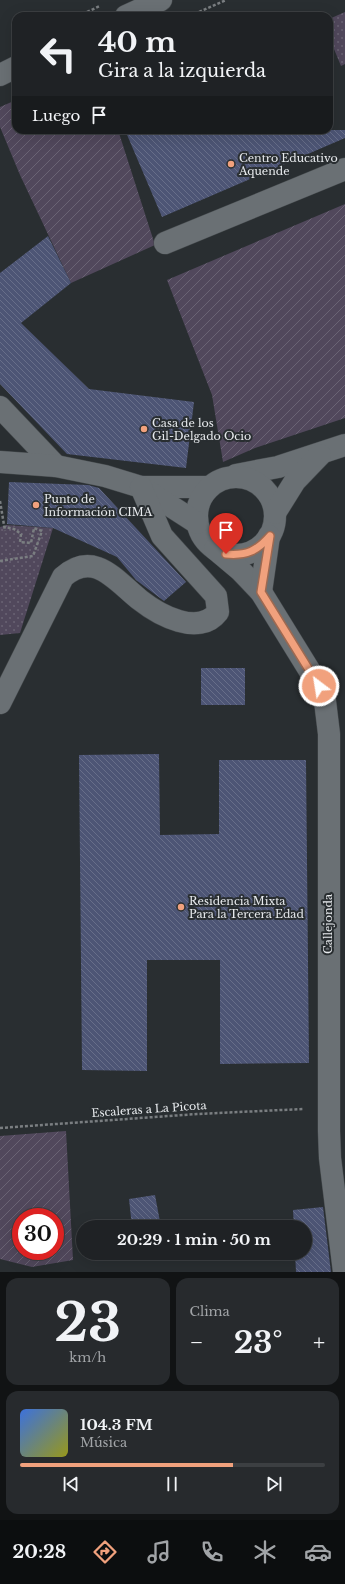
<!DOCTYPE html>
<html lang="es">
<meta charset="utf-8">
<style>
body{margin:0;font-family:"Libre Baskerville",serif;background:#272a2d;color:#f1f3f6;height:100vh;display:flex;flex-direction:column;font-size:15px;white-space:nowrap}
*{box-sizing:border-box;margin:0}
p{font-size:13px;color:#a1a4a7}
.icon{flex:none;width:22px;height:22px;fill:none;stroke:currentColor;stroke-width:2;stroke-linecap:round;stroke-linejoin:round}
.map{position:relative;height:1272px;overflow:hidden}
.sheet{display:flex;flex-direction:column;gap:6px;padding:6px;background:#111314;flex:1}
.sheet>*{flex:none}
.top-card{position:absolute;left:12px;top:12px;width:321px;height:122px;border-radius:12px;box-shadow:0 4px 16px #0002,0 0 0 1px #3c3f42;background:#1f2225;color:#f1f3f6;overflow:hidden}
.speed{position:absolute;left:12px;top:1208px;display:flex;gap:8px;font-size:20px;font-weight:700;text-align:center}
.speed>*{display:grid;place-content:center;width:52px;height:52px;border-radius:50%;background:#1f2225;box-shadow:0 4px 16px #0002,0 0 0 1px #3c3f42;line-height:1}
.speed .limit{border:6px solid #d22;background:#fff;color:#111}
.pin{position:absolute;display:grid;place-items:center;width:34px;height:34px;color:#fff;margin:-41px -17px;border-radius:50% 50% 50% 0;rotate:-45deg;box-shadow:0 0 4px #0007}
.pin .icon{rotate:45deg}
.me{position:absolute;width:44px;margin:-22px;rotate:329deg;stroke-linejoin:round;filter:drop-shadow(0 0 3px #0008)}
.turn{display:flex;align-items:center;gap:14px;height:84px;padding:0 20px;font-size:18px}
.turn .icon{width:52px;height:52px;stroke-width:2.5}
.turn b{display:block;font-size:28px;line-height:34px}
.then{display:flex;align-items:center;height:38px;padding:0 20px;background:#0003;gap:8px;font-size:15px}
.big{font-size:30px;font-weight:700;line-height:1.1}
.sheet .widget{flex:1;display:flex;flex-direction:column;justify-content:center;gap:6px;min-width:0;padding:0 14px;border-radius:12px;background:#272a2d}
.sheet .dial{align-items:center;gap:0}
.dial b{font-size:52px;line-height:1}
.song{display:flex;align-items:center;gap:12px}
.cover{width:48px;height:48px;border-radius:6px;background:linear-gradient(135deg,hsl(220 70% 55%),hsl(60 70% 35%))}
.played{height:4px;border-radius:2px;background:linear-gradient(90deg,#f1a17d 70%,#3c3f42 70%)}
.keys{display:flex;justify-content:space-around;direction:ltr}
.heat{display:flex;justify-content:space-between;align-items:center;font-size:22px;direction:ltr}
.sheet .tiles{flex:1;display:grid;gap:6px;grid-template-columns:1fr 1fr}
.widget:last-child{grid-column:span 2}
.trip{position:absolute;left:76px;top:1220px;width:236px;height:40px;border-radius:20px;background:#1f2225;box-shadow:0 4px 16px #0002,0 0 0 1px #3c3f42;font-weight:700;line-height:40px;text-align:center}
.tab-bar{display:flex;height:64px;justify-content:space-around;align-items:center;background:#0c0e0f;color:#a1a4a7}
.tab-bar .icon{width:28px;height:28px}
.tab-bar .on{color:#f1a17d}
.tab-bar b{font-size:18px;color:#f1f3f6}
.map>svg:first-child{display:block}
.grass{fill:url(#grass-dots)}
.garden{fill:url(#garden-furrows);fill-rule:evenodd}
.building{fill:url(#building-back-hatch)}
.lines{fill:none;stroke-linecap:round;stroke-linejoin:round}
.minor-casing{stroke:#44494c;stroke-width:23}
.path{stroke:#7a7e81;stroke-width:2.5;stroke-dasharray:3 2;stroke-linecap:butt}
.minor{stroke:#6a7074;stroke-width:22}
.route-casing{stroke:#9d6951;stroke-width:10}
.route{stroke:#f1a17d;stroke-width:7}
.poi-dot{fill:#f1a17d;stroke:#292e31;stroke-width:1.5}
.labels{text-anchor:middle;stroke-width:4;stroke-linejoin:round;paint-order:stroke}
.poi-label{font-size:11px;fill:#e7eaed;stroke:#292e31;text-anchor:start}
.street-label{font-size:11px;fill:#e7eaed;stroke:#292e31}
</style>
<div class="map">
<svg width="345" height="1272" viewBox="0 0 345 1272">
<defs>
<pattern id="grass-dots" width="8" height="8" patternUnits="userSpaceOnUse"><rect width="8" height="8" fill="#51485c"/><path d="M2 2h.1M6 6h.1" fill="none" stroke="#6a6374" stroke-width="1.8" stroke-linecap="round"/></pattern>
<pattern id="garden-furrows" width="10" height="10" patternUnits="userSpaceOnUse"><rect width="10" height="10" fill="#51485c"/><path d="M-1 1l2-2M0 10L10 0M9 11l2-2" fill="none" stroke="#6a6374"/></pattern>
<pattern id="building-back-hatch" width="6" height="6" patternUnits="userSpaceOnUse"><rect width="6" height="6" fill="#4d5575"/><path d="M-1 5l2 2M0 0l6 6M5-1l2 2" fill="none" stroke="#676e89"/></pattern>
</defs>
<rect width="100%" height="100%" fill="#292e31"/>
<!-- grass -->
<g class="grass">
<path d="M345,12V64L341,66L329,37V19Z"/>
<path d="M7,525L53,528L20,633L0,635V527Z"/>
</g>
<!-- garden -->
<g class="garden">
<path d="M16,100V130H118L155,245L71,283L20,175L0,127V107Z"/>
<path d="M345,204V418L255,448L223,462L212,395L167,280Z"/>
<path d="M66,1131L73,1260L32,1267L0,1259V1136ZM21,1217H55V1251H21Z"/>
</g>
<!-- building -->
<g class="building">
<path d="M125,130H345V138L162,217Z"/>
<path d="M48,236L71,283L21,323L89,389L194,402L186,468L67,454L0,384V273Z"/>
<path d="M9,482L88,485L99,488L186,582L164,601L136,580L117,557L53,528L7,524Z"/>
<rect x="201" y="668" width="44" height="37"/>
<path d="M159,754L160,835L219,834V760H306L309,1063L220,1064V960H147V1071L82,1070L79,755Z"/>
<path d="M155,1195L161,1227H132L129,1199Z"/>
<path d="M323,1207L331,1272H296L295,1253H305V1227H294L293,1210Z"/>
</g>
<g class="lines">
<defs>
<g id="minor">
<path d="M126,16L161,0"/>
<path d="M0,75L16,67"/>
<path d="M165,243L345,169"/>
<path d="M0,407L56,466"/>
<path d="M0,462L56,466L105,476L141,487H209"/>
<path d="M236,475L278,467L345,445"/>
<circle cx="236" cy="516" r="39"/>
<path d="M141,487L197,523"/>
<path d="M275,513L295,481L320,455"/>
<path d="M215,549L240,570L261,592L319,686L325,701L329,734V1131L330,1158L344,1272"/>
<path d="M261,592L269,536"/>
<path d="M0,703L63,577C94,549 116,581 140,600C159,615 199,637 218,612L216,596L162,536L141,487"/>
</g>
</defs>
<!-- minor casing -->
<use href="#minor" class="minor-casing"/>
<!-- path -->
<g class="path">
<path d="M78,16L100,6"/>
<path d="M190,16L226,0"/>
<path d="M0,501L5,531"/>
<path d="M0,561L33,556L42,531L34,528L31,543L20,542L21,534L14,529L5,527"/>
<path d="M0,1128L197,1114L303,1109"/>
</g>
<!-- minor -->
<use href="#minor" class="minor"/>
</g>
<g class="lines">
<defs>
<path id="route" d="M226,554C246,556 257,551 270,536L261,592L319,686"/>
</defs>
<!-- route casing -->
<use href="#route" class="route-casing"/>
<!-- route -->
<use href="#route" class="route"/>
</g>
<!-- markers -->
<g class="poi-dot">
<circle cx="231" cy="164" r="4"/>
<circle cx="144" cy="429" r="4"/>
<circle cx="36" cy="505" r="4"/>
<circle cx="181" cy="907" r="4"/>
</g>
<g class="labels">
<!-- poi labels -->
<g class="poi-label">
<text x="239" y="162">Centro Educativo<tspan x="239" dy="13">Aquende</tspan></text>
<text x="152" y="427">Casa de los<tspan x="152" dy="13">Gil-Delgado Ocio</tspan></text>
<text x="44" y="503">Punto de<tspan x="44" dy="13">Información CIMA</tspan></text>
<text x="189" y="905">Residencia Mixta<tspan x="189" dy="13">Para la Tercera Edad</tspan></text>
</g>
<!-- street labels -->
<g class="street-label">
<text transform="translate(328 924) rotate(-90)" y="4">Callejonda</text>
<text transform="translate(149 1109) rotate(-4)" y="4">Escaleras a La Picota</text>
</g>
</g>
</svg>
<div class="speed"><div class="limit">30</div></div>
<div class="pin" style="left:226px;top:554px;background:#d93025"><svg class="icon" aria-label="arrive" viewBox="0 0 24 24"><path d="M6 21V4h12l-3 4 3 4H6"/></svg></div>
<svg class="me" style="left:319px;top:686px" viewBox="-20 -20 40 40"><circle r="17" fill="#f1a17d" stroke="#fff" stroke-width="3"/><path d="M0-11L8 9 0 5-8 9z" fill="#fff"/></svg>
<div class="trip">20:29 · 1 min · 50 m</div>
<div class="top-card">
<div class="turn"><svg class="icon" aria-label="left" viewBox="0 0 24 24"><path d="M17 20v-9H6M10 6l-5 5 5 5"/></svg><div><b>40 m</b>Gira a la izquierda</div></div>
<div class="then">Luego<svg class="icon" aria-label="arrive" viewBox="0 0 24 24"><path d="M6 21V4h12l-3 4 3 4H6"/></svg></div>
</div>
</div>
<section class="sheet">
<div class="tiles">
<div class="widget dial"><b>23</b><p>km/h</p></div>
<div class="widget"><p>Clima</p>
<div class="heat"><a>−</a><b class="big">23°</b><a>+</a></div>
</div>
<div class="widget">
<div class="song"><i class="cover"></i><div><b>104.3 FM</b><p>Música</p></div></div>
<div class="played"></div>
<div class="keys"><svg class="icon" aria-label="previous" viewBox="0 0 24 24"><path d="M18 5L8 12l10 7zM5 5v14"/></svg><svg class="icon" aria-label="pause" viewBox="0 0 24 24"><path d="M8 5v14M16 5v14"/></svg><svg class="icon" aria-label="next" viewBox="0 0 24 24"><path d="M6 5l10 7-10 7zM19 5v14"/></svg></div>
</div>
</div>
</section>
<nav class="tab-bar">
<b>20:28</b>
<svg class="icon on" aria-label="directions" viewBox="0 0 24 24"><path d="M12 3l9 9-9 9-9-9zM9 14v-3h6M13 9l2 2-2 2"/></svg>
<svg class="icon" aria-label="music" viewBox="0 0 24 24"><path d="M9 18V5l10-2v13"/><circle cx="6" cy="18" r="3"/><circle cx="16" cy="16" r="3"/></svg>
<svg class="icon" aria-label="phone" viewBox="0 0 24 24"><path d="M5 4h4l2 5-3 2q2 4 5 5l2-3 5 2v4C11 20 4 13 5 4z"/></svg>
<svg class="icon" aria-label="climate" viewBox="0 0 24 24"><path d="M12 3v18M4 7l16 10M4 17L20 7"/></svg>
<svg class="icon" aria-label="car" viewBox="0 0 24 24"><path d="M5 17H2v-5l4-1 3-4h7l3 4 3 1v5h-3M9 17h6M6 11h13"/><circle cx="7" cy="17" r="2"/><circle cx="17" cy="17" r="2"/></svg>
</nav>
